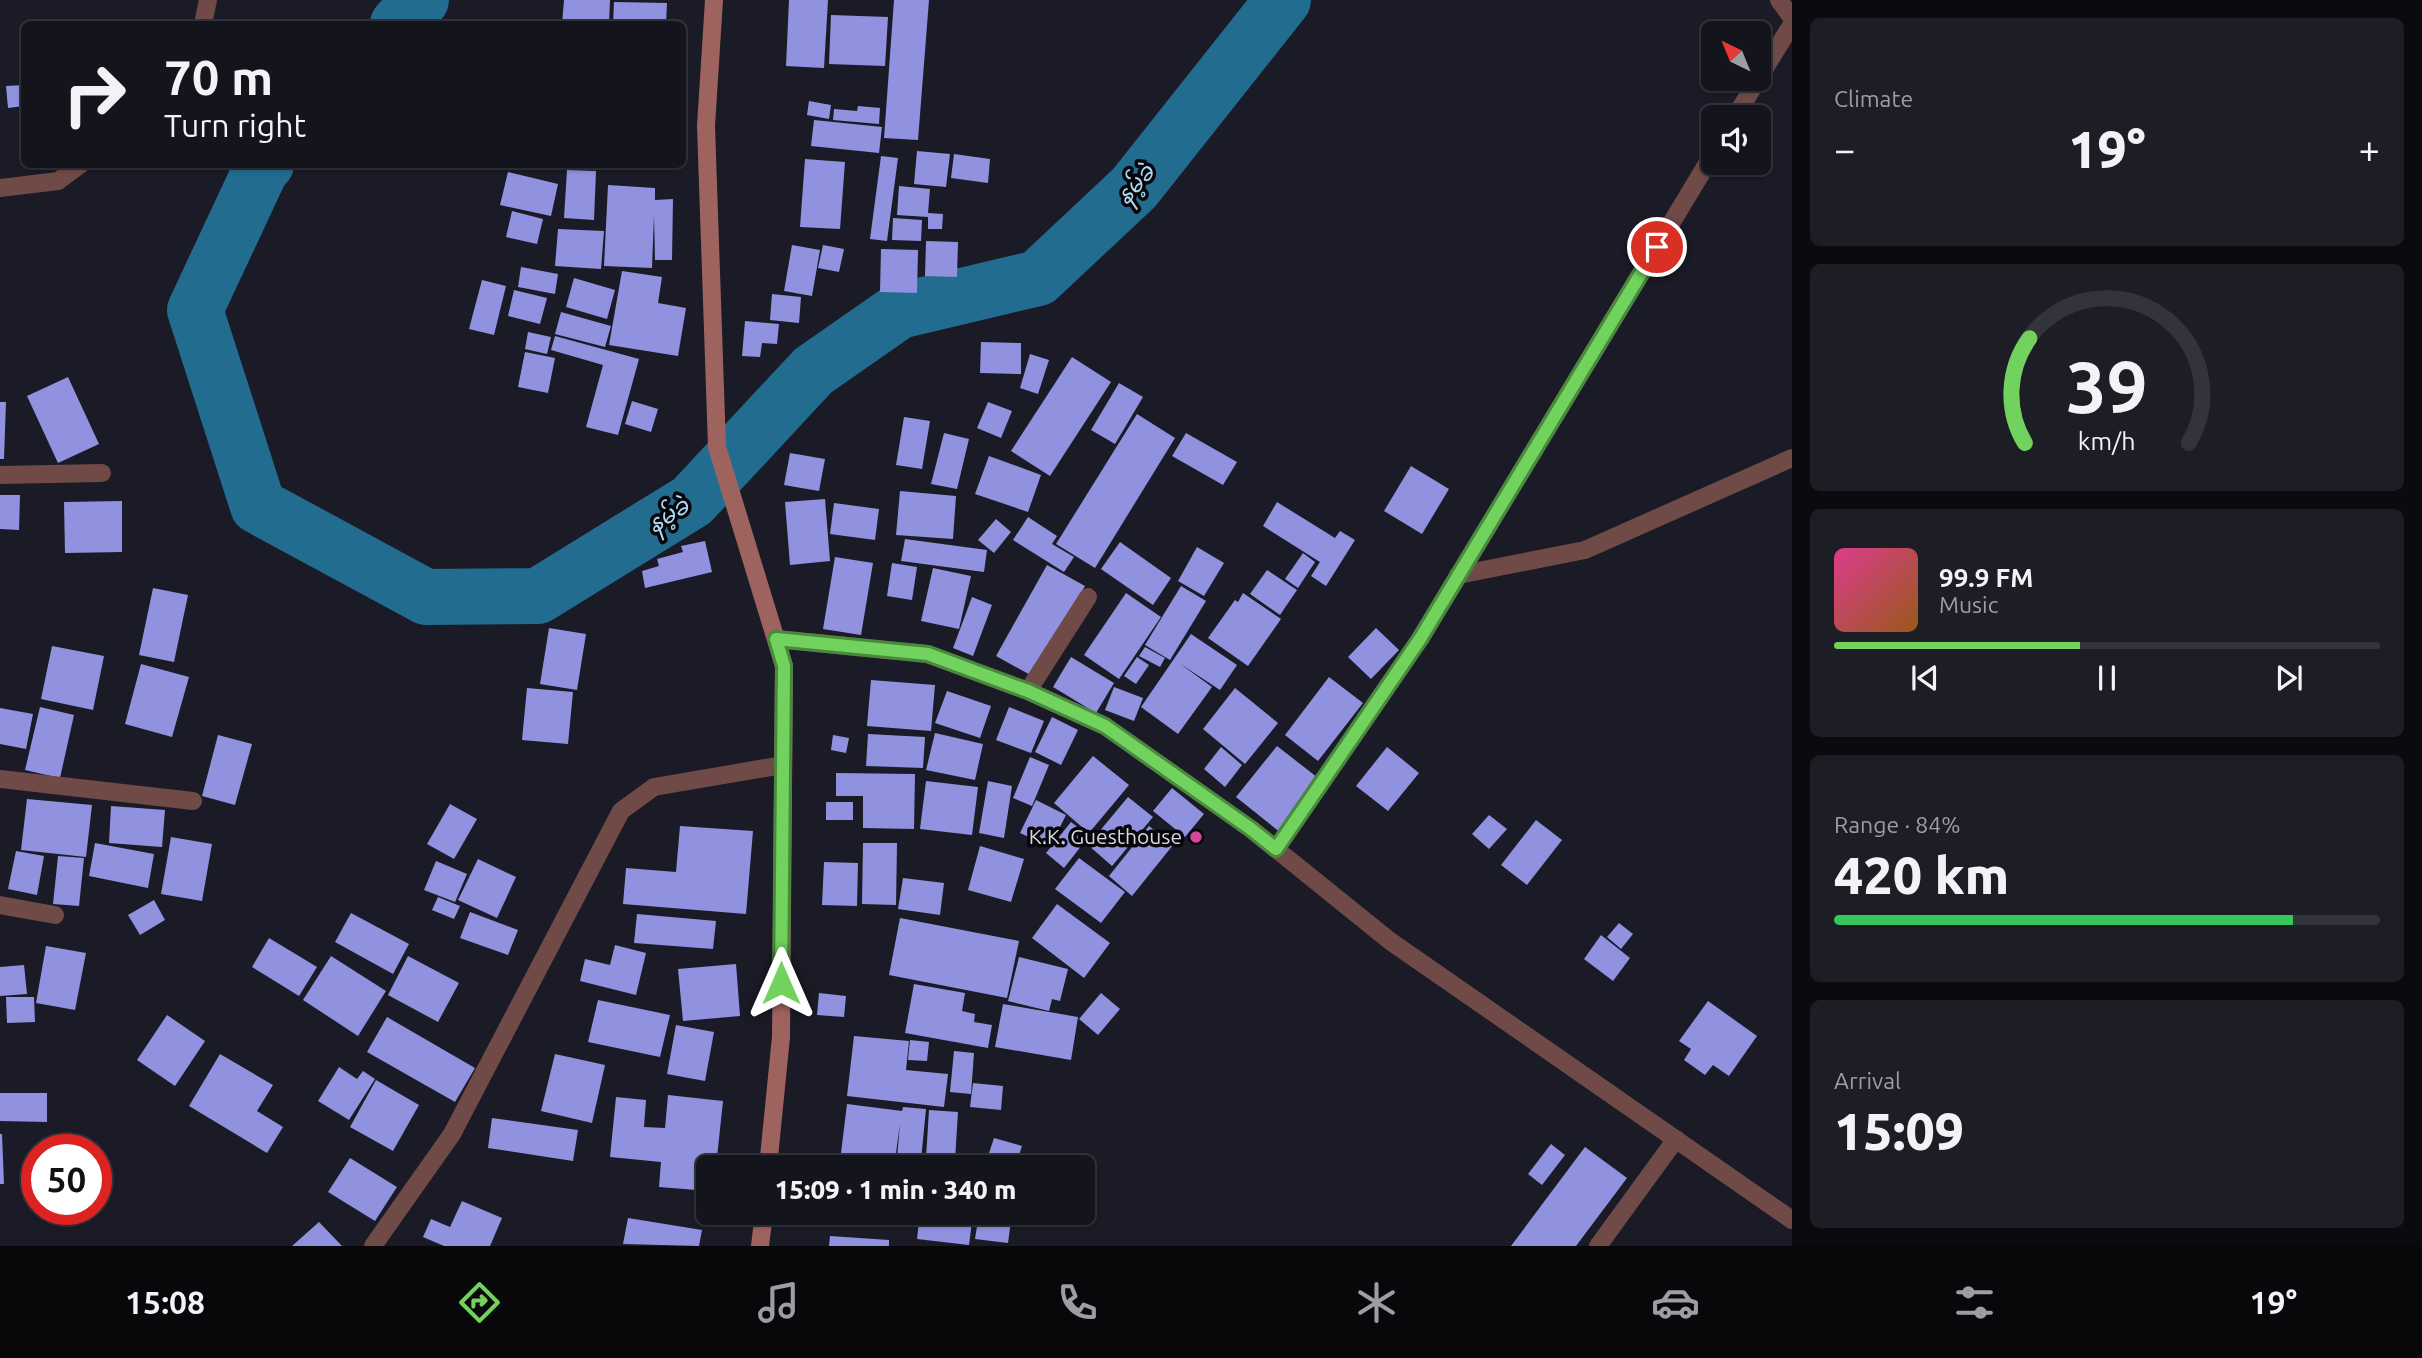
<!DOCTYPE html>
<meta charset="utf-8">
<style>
body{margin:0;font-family:Ubuntu,"Noto Sans Myanmar",sans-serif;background:#1d1d25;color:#f1f3f6;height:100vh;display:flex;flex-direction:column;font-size:26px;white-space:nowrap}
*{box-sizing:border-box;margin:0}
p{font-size:23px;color:#9d9ea3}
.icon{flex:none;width:38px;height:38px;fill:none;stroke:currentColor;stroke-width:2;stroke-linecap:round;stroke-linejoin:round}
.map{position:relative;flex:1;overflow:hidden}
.sheet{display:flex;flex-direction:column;gap:18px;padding:18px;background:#0b0b0f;width:630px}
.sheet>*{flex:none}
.guide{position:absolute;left:21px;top:21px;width:665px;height:147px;border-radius:10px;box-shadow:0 2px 5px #0004,0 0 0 2px #33333b;background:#14141c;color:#f1f3f6;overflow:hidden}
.needle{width:46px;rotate:317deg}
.fabs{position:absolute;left:1701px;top:21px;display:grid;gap:14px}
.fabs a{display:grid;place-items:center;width:70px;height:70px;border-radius:10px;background:#14141c;box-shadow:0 2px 5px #0004,0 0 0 2px #33333b;font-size:35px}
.speed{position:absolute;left:21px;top:1134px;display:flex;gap:14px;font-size:35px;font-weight:700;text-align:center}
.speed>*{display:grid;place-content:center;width:91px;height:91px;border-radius:50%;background:#14141c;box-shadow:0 2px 5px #0004,0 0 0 2px #33333b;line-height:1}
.speed .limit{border:10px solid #d22;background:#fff;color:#111}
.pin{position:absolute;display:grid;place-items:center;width:60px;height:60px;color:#fff;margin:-30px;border:4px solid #fff;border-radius:50%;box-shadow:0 2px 7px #0007}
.me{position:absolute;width:77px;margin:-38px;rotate:0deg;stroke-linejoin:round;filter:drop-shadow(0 0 5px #0008)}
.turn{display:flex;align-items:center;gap:24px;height:147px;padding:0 28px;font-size:32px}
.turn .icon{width:91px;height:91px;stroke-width:2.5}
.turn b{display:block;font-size:49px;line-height:60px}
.big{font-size:52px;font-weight:800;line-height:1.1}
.sheet .widget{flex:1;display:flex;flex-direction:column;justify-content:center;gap:10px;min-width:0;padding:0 24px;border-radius:10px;background:#1d1d25}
.sheet .dial{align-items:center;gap:0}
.dial svg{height:182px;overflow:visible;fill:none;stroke:#33333b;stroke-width:7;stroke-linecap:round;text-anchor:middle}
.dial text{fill:#f1f3f6;stroke:none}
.song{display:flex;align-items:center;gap:21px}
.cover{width:84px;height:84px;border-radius:10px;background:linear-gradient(135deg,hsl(330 70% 55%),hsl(30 70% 35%))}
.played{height:7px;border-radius:4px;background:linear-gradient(90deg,#71d35e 45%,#33333b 45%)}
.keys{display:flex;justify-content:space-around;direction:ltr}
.heat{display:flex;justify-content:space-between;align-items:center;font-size:38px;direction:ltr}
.charge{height:10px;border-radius:5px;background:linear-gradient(90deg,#34c759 84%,#33333b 0)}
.trip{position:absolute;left:696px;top:1155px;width:399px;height:70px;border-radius:10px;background:#14141c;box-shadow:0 2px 5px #0004,0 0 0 2px #33333b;font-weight:800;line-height:70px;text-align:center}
.tab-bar{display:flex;height:112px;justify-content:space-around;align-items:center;background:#08080b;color:#9d9ea3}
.tab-bar .icon{width:49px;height:49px}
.tab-bar .on{color:#71d35e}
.tab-bar b{font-size:32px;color:#f1f3f6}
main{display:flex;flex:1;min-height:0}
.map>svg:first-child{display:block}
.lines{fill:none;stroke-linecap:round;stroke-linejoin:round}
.river{stroke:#216c8f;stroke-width:56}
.building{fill:#9092df}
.service{stroke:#6f4a46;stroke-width:18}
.minor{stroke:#6f4a46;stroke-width:18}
.tertiary{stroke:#6f4a46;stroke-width:18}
.secondary{stroke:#9e635e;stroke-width:18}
.route-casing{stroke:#49893d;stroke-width:18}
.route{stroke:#71d35e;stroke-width:12}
.hotel-dot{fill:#d1479c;stroke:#06060a;stroke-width:2.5}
.labels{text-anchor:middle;stroke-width:7;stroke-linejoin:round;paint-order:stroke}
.poi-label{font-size:21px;fill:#d6d7df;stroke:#06060a;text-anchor:end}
.water-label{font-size:23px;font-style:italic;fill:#aed9f2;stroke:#06060a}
</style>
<main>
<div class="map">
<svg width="1792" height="1246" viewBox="0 0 1792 1246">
<rect width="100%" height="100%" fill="#1a1b26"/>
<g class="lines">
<!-- river -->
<g class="river">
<path d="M398,24L421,0"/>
<path d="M266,164L261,169L195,310L258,506L426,597L538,596L692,501L813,371L899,311L1038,278L1134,188L1283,0"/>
</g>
</g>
<!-- building -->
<g class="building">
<path d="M564,0H610L609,24H562Z"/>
<path d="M789,0H828L824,68L786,66Z"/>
<path d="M894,0H929L918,140L884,138Z"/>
<path d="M614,2L667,3L666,24H613Z"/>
<path d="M831,15L888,17L885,66L829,64Z"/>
<path d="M24,85V106L8,108L6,86Z"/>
<path d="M809,101L831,105L829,119L807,115Z"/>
<path d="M858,106L880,108L879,124L833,120L834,109L857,111Z"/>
<path d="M814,120L882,127L879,153L811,146Z"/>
<path d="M917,151L950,154L946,187L914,184Z"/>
<path d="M954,154L990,159L988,183L951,178Z"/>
<path d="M881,156L898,158L887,241L870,239Z"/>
<path d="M805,159L845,162L840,229L800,227Z"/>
<path d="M567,170L596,171L594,220L564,218Z"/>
<path d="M508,172L558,184L551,216L500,205Z"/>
<path d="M608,185L655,188V200L673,199L672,260H655L654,215L652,268L604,266Z"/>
<path d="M899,186L930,189L928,213L943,214L942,229H928V217L897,215Z"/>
<path d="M512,211L543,219L537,244L506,237Z"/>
<path d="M893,218L922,220L921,241L892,240Z"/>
<path d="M558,229L604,231L601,269L555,266Z"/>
<path d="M926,241L958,242L957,277L925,276Z"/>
<path d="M792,245L820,250L812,296L784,291Z"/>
<path d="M823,245L844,249L839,272L818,268Z"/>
<path d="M881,249L918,250L917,293L880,292Z"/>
<path d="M521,267L558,274L555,294L518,287Z"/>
<path d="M622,271L662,277L658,303L686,308L678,356L609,345Z"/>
<path d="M574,278L615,290L607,319L566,307Z"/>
<path d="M482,280L506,286L494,335L469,329Z"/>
<path d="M514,290L547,298L540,324L508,316Z"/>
<path d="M772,294L801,297L799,323L770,320Z"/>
<path d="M561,312L611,326L605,347L555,334Z"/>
<path d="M745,321L779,324L777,344L762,343L760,357L742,356Z"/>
<path d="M528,332L551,337L547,354L525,349Z"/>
<path d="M555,336L639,359L618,435L586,427L603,365L551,350Z"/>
<path d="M981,342L1021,343V374L980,373Z"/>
<path d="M525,352L555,358L548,393L518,387Z"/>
<path d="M1030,354L1049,360L1038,394L1020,388Z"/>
<path d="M1072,357L1111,382L1050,476L1011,451Z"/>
<path d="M68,377L99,444L58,463L27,396Z"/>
<path d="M1119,383L1143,397L1115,444L1091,430Z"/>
<path d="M632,401L658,409L651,432L625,424Z"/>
<path d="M0,402H6L4,459H0Z"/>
<path d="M988,402L1012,411L1001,438L977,428Z"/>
<path d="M1137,414L1175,438L1095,568L1056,544Z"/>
<path d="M904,417L930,421L922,469L896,465Z"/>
<path d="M944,433L969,439L957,489L931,484Z"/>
<path d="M1186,433L1237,462L1223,485L1172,456Z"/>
<path d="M790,453L825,459L819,491L784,485Z"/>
<path d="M989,456L1041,475L1028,512L975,494Z"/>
<path d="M1411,466L1449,489L1422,534L1384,511Z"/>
<path d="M900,491L956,496L953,539L896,535Z"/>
<path d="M0,495H20L19,530L0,529Z"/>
<path d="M825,499L830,561L790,565L785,502Z"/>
<path d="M122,501V552L65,553L64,502Z"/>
<path d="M1277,502L1335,538L1340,531L1355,540L1326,586L1311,576L1320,562L1263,526Z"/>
<path d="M834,503L879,509L875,540L830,534Z"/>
<path d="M1028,517L1057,536L1052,544L1074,557L1064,572L1013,540Z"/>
<path d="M996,519L1011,532L994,553L978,540Z"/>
<path d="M905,539L987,550L984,572L901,561Z"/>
<path d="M705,541L712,572L645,588L642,571L659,566L657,559L683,552L681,546Z"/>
<path d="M1120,542L1171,578L1153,605L1101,569Z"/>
<path d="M1197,547L1224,563L1204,596L1178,581Z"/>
<path d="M1303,553L1315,562L1298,588L1285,579Z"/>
<path d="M835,557L873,563L861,635L823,629Z"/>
<path d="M892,563L917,567L912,600L887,596Z"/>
<path d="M1047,565L1085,586L1034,677L996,656Z"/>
<path d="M933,568L971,576L959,629L921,621Z"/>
<path d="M1267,570L1297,590L1280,615L1250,594Z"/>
<path d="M1181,586L1206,601L1170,660L1145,645Z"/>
<path d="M153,588L188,595L174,662L139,655Z"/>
<path d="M1126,593L1161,617L1119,679L1084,655Z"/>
<path d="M1243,593L1281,619L1248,666L1208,638L1235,600L1238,602Z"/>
<path d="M972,597L992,605L973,656L953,648Z"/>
<path d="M549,628L586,634L577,690L540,684Z"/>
<path d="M1376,628L1399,650L1371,679L1348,657Z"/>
<path d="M1191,634L1237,665L1220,690L1179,663L1212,687L1178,734L1141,707Z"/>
<path d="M52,646L104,656L93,710L41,699Z"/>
<path d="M1145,647L1165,658L1160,667L1139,656Z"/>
<path d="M1071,657L1114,683L1096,713L1053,687Z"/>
<path d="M1137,657L1149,665L1136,684L1124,676Z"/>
<path d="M141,664L189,677L172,737L125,724Z"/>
<path d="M1329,677L1363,703L1318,761L1285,735Z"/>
<path d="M871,680L935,685L931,731L867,726Z"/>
<path d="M1114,687L1143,698L1134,721L1105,710Z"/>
<path d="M527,688L573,692L568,744L522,740Z"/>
<path d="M1235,688L1278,723L1245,764L1203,729Z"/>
<path d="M947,691L991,706L980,738L935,723Z"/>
<path d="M40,707L74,715L60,778L25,770Z"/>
<path d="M1009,707L1044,721L1031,753L996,740Z"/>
<path d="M0,708L33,714L26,749L0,744Z"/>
<path d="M1052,717L1078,730L1061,765L1035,752Z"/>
<path d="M935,733L983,744L975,780L926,770Z"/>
<path d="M868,734L925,737L923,768L866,766Z"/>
<path d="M218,735L252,744L235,805L202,796Z"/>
<path d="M833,735L849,738L846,753L831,750Z"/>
<path d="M1277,746L1322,781L1281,833L1236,797Z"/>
<path d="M1221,747L1242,765L1225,787L1204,769Z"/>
<path d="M1387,747L1419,773L1388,811L1356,786Z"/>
<path d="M1093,756L1129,785L1089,833L1054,803Z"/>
<path d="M1030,757L1049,765L1032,806L1013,798Z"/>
<path d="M836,773L915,774L914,829L863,828V796H836Z"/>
<path d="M926,781L978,787L972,835L920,829Z"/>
<path d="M988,781L1012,786L1004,838L979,833Z"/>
<path d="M1172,788L1204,814L1185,837L1153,811Z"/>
<path d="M1128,797L1153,817L1112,866L1088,845Z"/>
<path d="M27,799L92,805L86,857L21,850Z"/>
<path d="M1036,800L1066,815L1050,847L1020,833Z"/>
<rect x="826" y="802" width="27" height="18"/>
<path d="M450,804L477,819L454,859L427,844Z"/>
<path d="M111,806L165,810L162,847L109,843Z"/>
<path d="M1489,815L1507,829L1489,849L1472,834Z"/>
<path d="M1536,820L1562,840L1527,885L1501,865Z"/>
<path d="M1071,822L1089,836L1064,868L1046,853Z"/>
<path d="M680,826L753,831L746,914L623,904L626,868L676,872Z"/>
<path d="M1149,826L1173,845L1132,896L1109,876Z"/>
<path d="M171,837L212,844L202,901L161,894Z"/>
<path d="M95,843L154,854L148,888L89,876Z"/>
<path d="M863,843H897L896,905L862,904Z"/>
<path d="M980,846L1024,859L1011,902L968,890Z"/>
<path d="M16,851L44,856L37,895L8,889Z"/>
<path d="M58,856L84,858L79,906L53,904Z"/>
<path d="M1079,858L1125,892L1101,923L1055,889Z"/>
<path d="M478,859L516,877L497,918L458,900Z"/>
<path d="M436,861L467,874L455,902L424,890Z"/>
<path d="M824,862L858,863L857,906L822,905Z"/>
<path d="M903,878L944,883L940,915L898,909Z"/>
<path d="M438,897L460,906L454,919L432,910Z"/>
<path d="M154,900L165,920L140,935L128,915Z"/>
<path d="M1057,904L1110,943L1084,978L1032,938Z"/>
<path d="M470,912L518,930L508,955L460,938Z"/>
<path d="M351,913L409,944L393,974L335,942Z"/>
<path d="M637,914L716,921L713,949L634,943Z"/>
<path d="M900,918L1019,941L1007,998L889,975Z"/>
<path d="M1619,923L1633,934L1621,949L1607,937Z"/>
<path d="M1601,935L1630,958L1613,981L1584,959Z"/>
<path d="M269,938L317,967L299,996L252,967Z"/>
<path d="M615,945L646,953L636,995L580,981L585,959L610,965Z"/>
<path d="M46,946L86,953L75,1010L36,1003Z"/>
<path d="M331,956L386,991L358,1036L303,1000Z"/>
<path d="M408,956L459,983L438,1022L388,995Z"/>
<path d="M1019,957L1068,969L1060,1001L1052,999L1049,1011L1008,1001Z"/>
<path d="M736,964L740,1016L683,1021L678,969Z"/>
<path d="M24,965L27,994L0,996V967Z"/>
<path d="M914,984L965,993L962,1011L975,1014L974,1022L992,1025L988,1048L905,1033Z"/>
<path d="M819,993L846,996L844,1017L817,1015Z"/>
<path d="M1101,993L1120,1009L1098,1035L1079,1019Z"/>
<path d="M6,997H34L35,1022L7,1023Z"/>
<path d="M598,1000L670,1015L660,1057L588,1042Z"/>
<path d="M1708,1001L1757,1036L1729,1076L1713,1065L1705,1075L1684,1060L1691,1049L1679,1041Z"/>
<path d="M1003,1004L1078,1017L1071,1060L995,1047Z"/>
<path d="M167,1015L205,1041L175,1086L137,1060Z"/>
<path d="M387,1017L475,1068L455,1102L367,1052Z"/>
<path d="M676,1025L714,1032L705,1081L667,1074Z"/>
<path d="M854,1036L909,1041L906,1070L948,1074L944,1107L847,1096Z"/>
<path d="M910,1040L929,1042L927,1061L908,1060Z"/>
<path d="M954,1051L974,1053L971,1094L950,1092Z"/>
<path d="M220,1054L273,1085L257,1111L283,1127L267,1153L189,1106Z"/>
<path d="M555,1054L605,1065L592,1123L541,1111Z"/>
<path d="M339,1067L357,1079L363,1071L375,1079L349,1120L318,1101Z"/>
<path d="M376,1080L419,1105L393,1151L350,1127Z"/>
<path d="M973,1083L1003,1086L1001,1110L970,1107Z"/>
<path d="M0,1093H47V1122L0,1121Z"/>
<path d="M668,1095L723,1101L716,1167H709V1191L659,1187L661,1162L610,1157L616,1097L646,1100L644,1127L665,1128Z"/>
<path d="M847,1104L902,1111L903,1107L926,1109L921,1160L897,1158L900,1124L894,1167L840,1161Z"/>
<path d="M929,1110L958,1112L955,1160L926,1158Z"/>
<path d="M492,1118L578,1130L573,1161L488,1148Z"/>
<path d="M0,1134H2L4,1184H0Z"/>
<path d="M994,1138L1022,1146L1015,1167L987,1159Z"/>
<path d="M1551,1144L1565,1155L1542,1185L1528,1174Z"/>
<path d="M1585,1147L1627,1178L1576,1246H1511Z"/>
<path d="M350,1158L397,1187L375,1221L328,1192Z"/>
<path d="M462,1201L502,1218L490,1246H444L423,1237L431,1219L450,1227Z"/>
<path d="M848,1213H887V1219L848,1217Z"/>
<path d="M889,1213H909V1218L889,1217Z"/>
<path d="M920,1213H973L969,1245L917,1239Z"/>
<path d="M979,1213H1012L1008,1243L975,1239Z"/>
<path d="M628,1218L702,1230L699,1246L623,1244Z"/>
<path d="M319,1222L342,1246H292Z"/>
<path d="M830,1236L889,1240V1246H829Z"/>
</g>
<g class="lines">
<!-- service -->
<g class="service">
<path d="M203,24L208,0"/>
<path d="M0,188L58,181L81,164"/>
<path d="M1028,691L1088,597"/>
</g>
<!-- minor -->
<g class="minor">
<path d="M1779,0L1792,18"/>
<path d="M1735,117L1792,24"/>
<path d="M0,475L102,473"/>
<path d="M1458,575L1585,550L1792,458"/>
<path d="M776,639L927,654L1028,691L1105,726L1251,829L1390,941L1792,1220"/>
<path d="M0,779L193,801"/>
<path d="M1276,849L1420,639L1713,154"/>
<path d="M0,905L55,915"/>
<path d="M1598,1246L1676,1139"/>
</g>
<!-- tertiary -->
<path class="tertiary" d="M373,1246L452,1134L621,811L654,787L783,765"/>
<!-- secondary -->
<g class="secondary">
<path d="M714,0L706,126L717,447L784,666L781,1037L768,1167"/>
<path d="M760,1246L764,1213"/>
</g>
</g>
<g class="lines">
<defs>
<path id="route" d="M781,983L784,666L776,639L928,654L1028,691L1105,726L1251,829L1276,849L1420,639L1657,247"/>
</defs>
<!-- route casing -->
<use href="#route" class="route-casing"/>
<!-- route -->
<use href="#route" class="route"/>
</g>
<!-- markers -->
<circle class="hotel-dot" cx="1196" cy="837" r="7"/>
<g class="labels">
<!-- poi labels -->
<g class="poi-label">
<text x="1182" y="844">K.K. Guesthouse</text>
</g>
<!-- water labels -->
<g class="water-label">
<text transform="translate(1135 184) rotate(-48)" y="8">နမ့်ခဲ</text>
<text transform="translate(668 515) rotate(-33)" y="8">နမ့်ခဲ</text>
</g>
</g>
</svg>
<div class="fabs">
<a><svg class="needle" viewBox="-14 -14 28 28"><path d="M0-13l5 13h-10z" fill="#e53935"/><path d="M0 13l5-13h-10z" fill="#9d9ea3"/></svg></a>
<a><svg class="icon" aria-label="sound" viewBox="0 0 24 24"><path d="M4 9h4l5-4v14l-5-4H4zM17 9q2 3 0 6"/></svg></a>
</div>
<div class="speed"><div class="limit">50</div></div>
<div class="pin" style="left:1657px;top:247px;background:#d93025"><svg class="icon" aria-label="arrive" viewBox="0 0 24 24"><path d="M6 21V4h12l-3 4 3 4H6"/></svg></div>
<svg class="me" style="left:781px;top:983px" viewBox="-20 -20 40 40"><path d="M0-17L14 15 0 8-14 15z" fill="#71d35e" stroke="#fff" stroke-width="4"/></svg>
<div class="trip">15:09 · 1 min · 340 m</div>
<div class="guide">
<div class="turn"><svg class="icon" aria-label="right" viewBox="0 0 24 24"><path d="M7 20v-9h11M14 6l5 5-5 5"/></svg><div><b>70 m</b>Turn right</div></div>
</div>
</div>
<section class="sheet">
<div class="widget"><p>Climate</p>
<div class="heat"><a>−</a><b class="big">19°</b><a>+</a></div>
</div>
<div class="widget dial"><svg viewBox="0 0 100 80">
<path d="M14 69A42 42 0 1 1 86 69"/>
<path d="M14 69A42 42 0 0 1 16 23" stroke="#71d35e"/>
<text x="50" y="56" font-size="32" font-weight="700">39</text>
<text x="50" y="72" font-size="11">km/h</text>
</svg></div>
<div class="widget">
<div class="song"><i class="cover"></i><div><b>99.9 FM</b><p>Music</p></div></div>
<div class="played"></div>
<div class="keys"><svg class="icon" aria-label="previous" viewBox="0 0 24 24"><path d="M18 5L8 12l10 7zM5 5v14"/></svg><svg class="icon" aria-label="pause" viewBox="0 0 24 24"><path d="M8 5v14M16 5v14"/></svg><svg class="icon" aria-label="next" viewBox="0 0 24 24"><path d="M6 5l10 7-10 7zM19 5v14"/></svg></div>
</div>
<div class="widget"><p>Range · 84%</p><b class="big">420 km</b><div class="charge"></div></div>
<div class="widget"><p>Arrival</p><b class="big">15:09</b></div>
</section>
</main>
<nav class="tab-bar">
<b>15:08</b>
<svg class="icon on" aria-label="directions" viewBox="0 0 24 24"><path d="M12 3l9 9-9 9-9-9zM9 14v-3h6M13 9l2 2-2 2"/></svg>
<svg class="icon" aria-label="music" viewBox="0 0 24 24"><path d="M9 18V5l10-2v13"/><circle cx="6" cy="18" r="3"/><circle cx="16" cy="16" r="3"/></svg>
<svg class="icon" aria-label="phone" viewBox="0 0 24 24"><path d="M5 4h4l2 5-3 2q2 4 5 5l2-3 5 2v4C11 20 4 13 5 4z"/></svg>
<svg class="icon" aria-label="climate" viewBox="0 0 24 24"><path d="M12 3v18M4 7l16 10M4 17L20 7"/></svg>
<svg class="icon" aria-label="car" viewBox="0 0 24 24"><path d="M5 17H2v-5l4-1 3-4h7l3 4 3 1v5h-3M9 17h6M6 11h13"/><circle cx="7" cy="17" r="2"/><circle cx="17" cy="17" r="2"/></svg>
<svg class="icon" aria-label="filters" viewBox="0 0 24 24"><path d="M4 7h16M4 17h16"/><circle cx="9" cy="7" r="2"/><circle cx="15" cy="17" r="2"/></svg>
<b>19°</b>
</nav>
